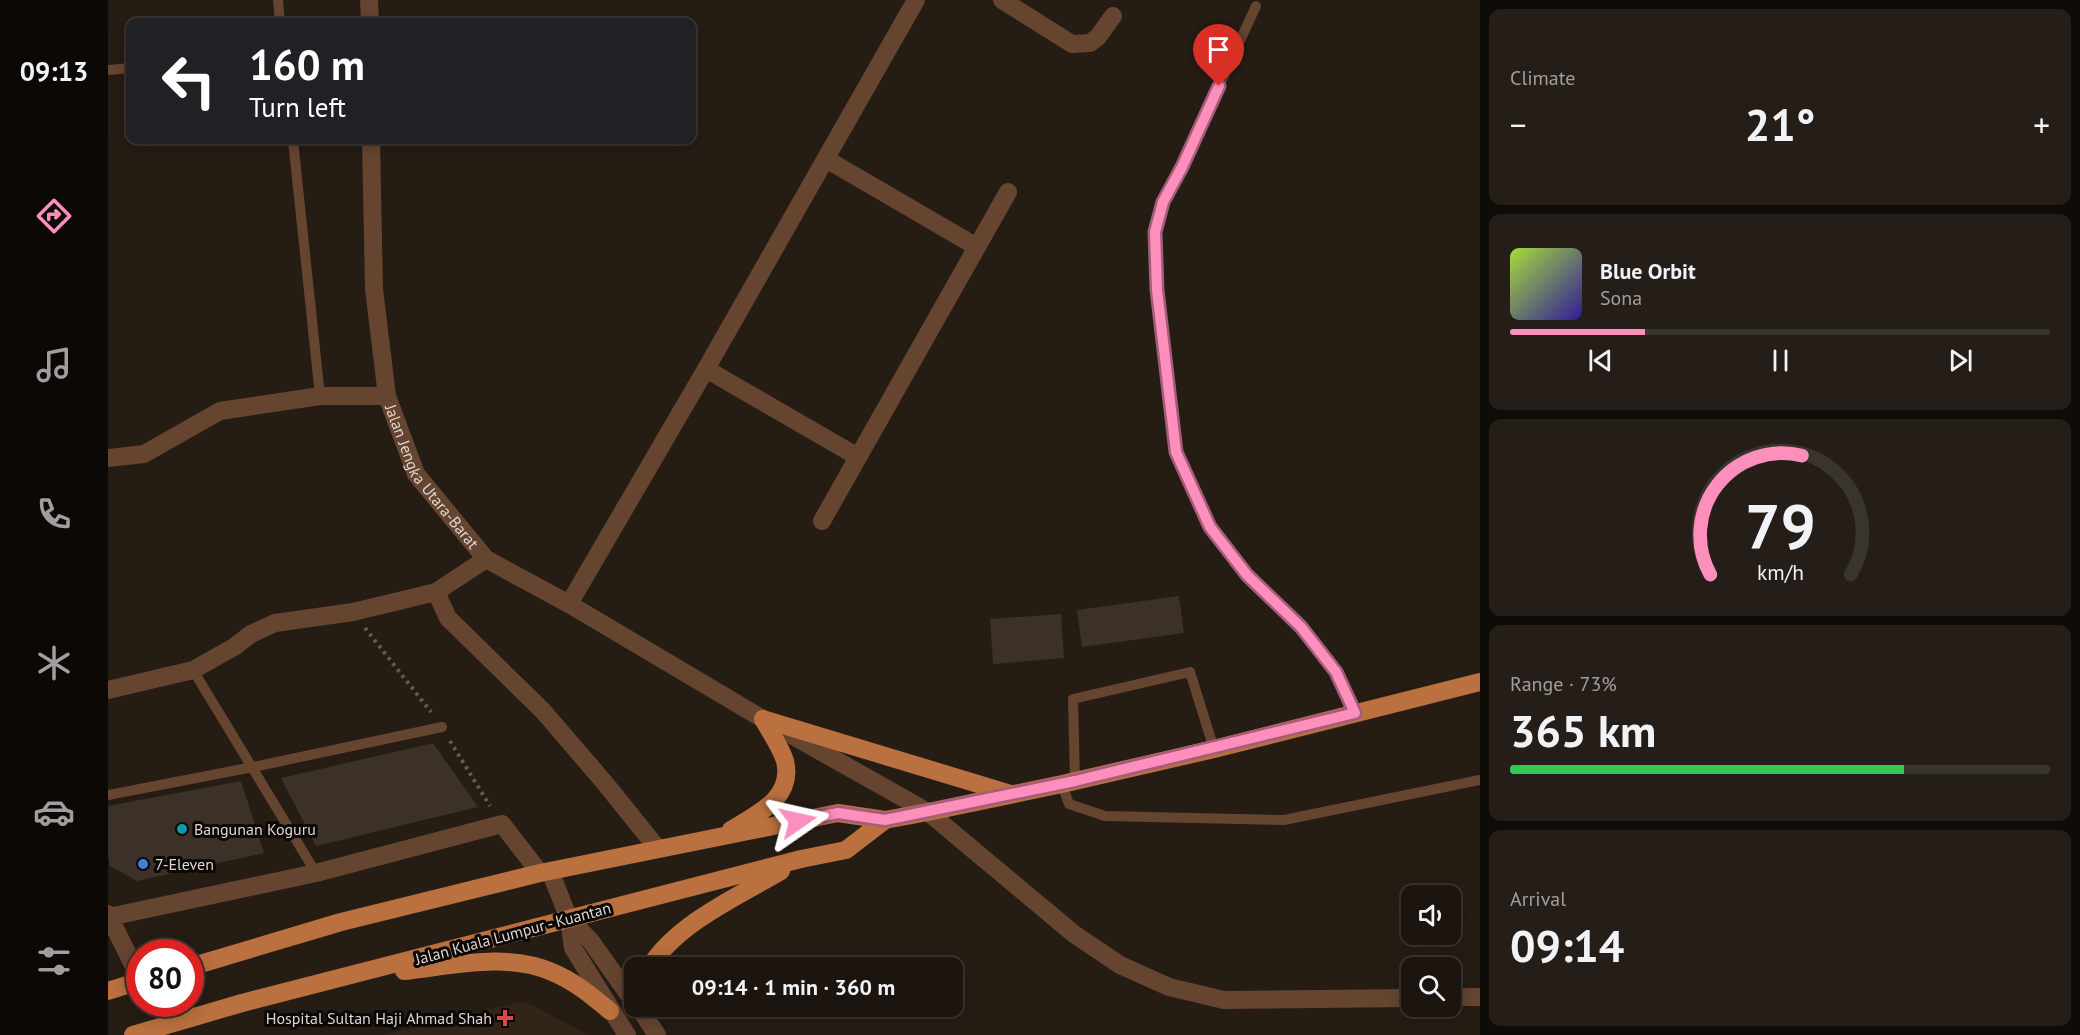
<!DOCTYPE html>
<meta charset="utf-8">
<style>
body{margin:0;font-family:"PT Sans",sans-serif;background:#251e18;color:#f1f3f6;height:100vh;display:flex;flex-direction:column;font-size:22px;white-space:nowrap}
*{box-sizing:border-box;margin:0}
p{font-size:20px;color:#a09f9e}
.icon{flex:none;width:33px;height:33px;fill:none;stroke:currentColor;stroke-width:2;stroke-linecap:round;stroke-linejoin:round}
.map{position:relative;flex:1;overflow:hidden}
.sheet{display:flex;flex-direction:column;gap:9px;padding:9px;background:#0f0c08;width:600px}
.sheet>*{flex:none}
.hud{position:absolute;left:18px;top:18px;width:570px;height:126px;border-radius:12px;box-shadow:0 3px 15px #0003,0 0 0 2px #3a342f;background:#202124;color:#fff;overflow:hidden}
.fabs{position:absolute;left:1293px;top:885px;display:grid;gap:12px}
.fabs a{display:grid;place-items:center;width:60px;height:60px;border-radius:12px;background:#1c150f;box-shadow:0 3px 15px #0003,0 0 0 2px #3a342f;font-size:30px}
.speed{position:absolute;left:18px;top:939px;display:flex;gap:12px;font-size:30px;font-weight:700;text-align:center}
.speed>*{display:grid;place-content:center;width:78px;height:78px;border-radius:50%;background:#1c150f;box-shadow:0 3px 15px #0003,0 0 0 2px #3a342f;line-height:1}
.speed .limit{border:9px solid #d22;background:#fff;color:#111}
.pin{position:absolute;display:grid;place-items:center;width:51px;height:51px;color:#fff;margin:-62px -26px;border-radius:50% 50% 50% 0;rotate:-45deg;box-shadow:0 0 6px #0007}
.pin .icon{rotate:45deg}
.me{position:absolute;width:66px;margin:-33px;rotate:79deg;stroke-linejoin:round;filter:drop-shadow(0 0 4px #0008)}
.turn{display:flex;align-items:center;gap:21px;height:126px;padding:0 24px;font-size:27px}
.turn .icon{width:78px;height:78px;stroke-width:2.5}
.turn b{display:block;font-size:42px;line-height:51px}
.big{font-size:45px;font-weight:600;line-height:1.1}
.sheet .card{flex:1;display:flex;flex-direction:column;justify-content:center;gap:9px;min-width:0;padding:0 21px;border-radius:12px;background:#251e18}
.sheet .dial{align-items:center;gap:0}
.dial svg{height:156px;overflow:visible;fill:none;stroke:#3a342f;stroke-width:7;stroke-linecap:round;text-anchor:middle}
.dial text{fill:#f1f3f6;stroke:none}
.song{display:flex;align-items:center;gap:18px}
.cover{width:72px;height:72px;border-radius:9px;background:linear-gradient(135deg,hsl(80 70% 55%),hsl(250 70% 35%))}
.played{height:6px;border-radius:3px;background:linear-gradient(90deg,#fe8ebc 25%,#3a342f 25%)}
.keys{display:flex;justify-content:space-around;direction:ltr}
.heat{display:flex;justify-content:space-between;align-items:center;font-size:33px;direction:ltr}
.charge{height:9px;border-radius:4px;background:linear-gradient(90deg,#34c759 73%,#3a342f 0)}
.trip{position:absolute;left:516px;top:957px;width:339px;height:60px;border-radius:12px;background:#1c150f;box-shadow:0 3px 15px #0003,0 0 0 2px #3a342f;font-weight:600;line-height:60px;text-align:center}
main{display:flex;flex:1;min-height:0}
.tab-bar{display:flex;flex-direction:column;width:108px;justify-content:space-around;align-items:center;background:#0b0806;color:#a09f9e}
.tab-bar .icon{width:42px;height:42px}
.tab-bar .active{color:#fe8ebc}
.tab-bar b{font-size:27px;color:#f1f3f6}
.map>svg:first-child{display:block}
.built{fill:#322417}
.building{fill:#3b3129}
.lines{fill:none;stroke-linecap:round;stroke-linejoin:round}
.path{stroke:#645b54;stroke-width:4;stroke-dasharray:3 4.5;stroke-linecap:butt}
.service{stroke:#654430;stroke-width:10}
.minor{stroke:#654430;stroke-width:18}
.tertiary{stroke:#654430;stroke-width:18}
.trunk{stroke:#ba703f;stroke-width:18}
.route-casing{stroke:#a55c7a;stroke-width:15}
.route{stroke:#fe8ebc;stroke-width:10}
.culture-dot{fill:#0f9aa8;stroke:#0b0705;stroke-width:2}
.shop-dot{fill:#3f7fe0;stroke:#0b0705;stroke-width:2}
.health-dot{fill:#e0444e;stroke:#0b0705;stroke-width:2}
.labels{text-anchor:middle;stroke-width:6;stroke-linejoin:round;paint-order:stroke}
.street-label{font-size:16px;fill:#ded7d2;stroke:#0b0705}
.poi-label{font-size:16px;fill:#ded7d2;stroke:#0b0705;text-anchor:start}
</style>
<main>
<nav class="tab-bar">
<b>09:13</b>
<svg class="icon active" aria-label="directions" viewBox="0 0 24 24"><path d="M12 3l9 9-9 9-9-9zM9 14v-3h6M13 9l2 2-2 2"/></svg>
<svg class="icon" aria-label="music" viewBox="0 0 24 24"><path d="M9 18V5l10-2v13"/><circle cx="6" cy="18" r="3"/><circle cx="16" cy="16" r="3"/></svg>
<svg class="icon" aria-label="phone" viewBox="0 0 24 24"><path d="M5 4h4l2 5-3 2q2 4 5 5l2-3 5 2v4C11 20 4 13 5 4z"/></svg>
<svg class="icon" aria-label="climate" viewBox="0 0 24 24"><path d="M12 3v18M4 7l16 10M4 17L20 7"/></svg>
<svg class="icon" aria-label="car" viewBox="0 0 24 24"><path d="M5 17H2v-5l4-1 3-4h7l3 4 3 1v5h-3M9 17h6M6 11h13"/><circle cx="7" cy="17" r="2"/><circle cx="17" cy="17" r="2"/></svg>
<svg class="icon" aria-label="filters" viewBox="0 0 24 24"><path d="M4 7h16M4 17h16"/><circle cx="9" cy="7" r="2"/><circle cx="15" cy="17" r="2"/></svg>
</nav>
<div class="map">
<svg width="1372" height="1035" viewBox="0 0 1372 1035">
<rect width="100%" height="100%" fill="#251c14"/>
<!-- built -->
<path class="built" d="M416,1001L481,1035H275Z"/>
<!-- building -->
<g class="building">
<path d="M1071,596L1076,633L974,647L969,610Z"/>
<path d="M953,614L956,658L885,664L882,619Z"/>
<path d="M325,743L370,807L208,846L173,778Z"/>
<path d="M133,781L156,853L29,881L2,866L0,855V806Z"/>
</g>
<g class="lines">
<!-- path -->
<g class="path">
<path d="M257,628L323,712"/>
<path d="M342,741L382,806"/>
</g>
<!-- service -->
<g class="service">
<path d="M170,0L172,22"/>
<path d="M1148,6L1074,167L1055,202L1047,233L1049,290L1068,452L1102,527L1139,575L1193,627L1228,672L1247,713"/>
<path d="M0,70L22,68"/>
<path d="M185,140L212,396"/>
<path d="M85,670L208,873"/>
<path d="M967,781L965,699L1082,672L1106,749"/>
<path d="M954,784L961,804L997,816L1176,820L1372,780"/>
<path d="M0,795L145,767L334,727"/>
</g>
<!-- minor -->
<g class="minor">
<path d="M894,0L964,44L982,43L990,37L1005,16"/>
<path d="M718,159L869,247"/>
<path d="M598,369L750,457"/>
<path d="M0,458L36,454L112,411L212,396H279"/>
<path d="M714,521L900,192"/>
<path d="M328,592L340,618L435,711L496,782L550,849"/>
<path d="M461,604L598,369L808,0"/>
<path d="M0,690L85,670L126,647L143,634L167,623L245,612L328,592L378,559"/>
<path d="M442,871L461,919L465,948L519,1035"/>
<path d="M0,914L32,979"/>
<path d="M1,917L208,873L394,824L432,873"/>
<path d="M461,919L482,940L526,1002"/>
<path d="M530,1006L549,1035"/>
</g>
<!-- tertiary -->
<g class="tertiary">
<path d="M261,0L262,22"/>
<path id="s1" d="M263,140L266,289L279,396L308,474L378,559L461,604L655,719L820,812L966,934L1012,965L1061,987L1116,1000L1304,998"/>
<path d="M1342,997H1372"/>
</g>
<!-- trunk -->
<g class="trunk">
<path d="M655,719L903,794"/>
<path d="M623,830C649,814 686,798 677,761C673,747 662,732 655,719"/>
<path d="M82,967L233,922L432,873L730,813L777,820L820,812L954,784L1106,749L1372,682"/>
<path d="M541,968C569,923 629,897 673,871"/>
<path d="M296,971C344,966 398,952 444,972C466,981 484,996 502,1011"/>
<path d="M0,991L32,981"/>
<path d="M523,997L526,991"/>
<path d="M25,1035L134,1003L693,859L738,850L777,820"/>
</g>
</g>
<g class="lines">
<defs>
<path id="route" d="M690,821L730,813L777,820L967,781L1247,713L1228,672L1193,627L1139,575L1102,527L1068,452L1049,290L1047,232L1055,202L1074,167L1111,86"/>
</defs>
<!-- route casing -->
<use href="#route" class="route-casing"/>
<!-- route -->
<use href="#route" class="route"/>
</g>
<!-- markers -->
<circle class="culture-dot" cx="74" cy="829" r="6"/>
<circle class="shop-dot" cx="35" cy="864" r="6"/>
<path class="health-dot" d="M394 1009h6v6h6v6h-6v6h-6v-6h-6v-6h6z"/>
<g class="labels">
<!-- street labels -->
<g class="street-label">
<text dy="6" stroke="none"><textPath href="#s1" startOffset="350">Jalan Jengka Utara-Barat</textPath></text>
<text transform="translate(405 933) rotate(-15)" y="6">Jalan Kuala Lumpur - Kuantan</text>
</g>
<!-- poi labels -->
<g class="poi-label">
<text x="86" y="835">Bangunan Koguru</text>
<text x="47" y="870">7-Eleven</text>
<text x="384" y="1024" text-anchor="end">Hospital Sultan Haji Ahmad Shah</text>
</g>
</g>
</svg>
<div class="fabs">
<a><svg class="icon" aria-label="sound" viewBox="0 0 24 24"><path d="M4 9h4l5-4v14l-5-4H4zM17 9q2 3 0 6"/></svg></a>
<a><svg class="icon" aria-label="search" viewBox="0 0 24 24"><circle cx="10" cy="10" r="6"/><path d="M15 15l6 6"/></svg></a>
</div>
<div class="speed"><div class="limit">80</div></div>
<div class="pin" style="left:1111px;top:86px;background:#d93025"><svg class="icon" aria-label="arrive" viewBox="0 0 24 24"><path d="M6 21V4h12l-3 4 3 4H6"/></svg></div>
<svg class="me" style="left:690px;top:821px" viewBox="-20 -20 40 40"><path d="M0-17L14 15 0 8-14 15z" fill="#fe8ebc" stroke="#fff" stroke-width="4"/></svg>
<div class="trip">09:14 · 1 min · 360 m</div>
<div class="hud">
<div class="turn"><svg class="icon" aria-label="left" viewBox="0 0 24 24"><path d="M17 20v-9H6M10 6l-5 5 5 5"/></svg><div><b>160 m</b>Turn left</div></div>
</div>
</div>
<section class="sheet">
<div class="card"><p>Climate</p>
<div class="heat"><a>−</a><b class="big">21°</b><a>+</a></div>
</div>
<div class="card">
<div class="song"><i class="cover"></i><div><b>Blue Orbit</b><p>Sona</p></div></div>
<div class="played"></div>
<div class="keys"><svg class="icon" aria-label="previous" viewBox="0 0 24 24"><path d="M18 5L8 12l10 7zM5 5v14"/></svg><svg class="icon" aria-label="pause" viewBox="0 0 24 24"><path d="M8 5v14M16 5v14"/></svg><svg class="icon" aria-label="next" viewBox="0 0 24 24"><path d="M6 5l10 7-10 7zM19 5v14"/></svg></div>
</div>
<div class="card dial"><svg viewBox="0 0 100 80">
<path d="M14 69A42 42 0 1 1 86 69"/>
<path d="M14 69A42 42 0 0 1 61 8" stroke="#fe8ebc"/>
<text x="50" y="56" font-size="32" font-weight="700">79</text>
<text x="50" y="72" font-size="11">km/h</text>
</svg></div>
<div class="card"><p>Range · 73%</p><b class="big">365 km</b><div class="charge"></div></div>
<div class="card"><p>Arrival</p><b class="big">09:14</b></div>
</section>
</main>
